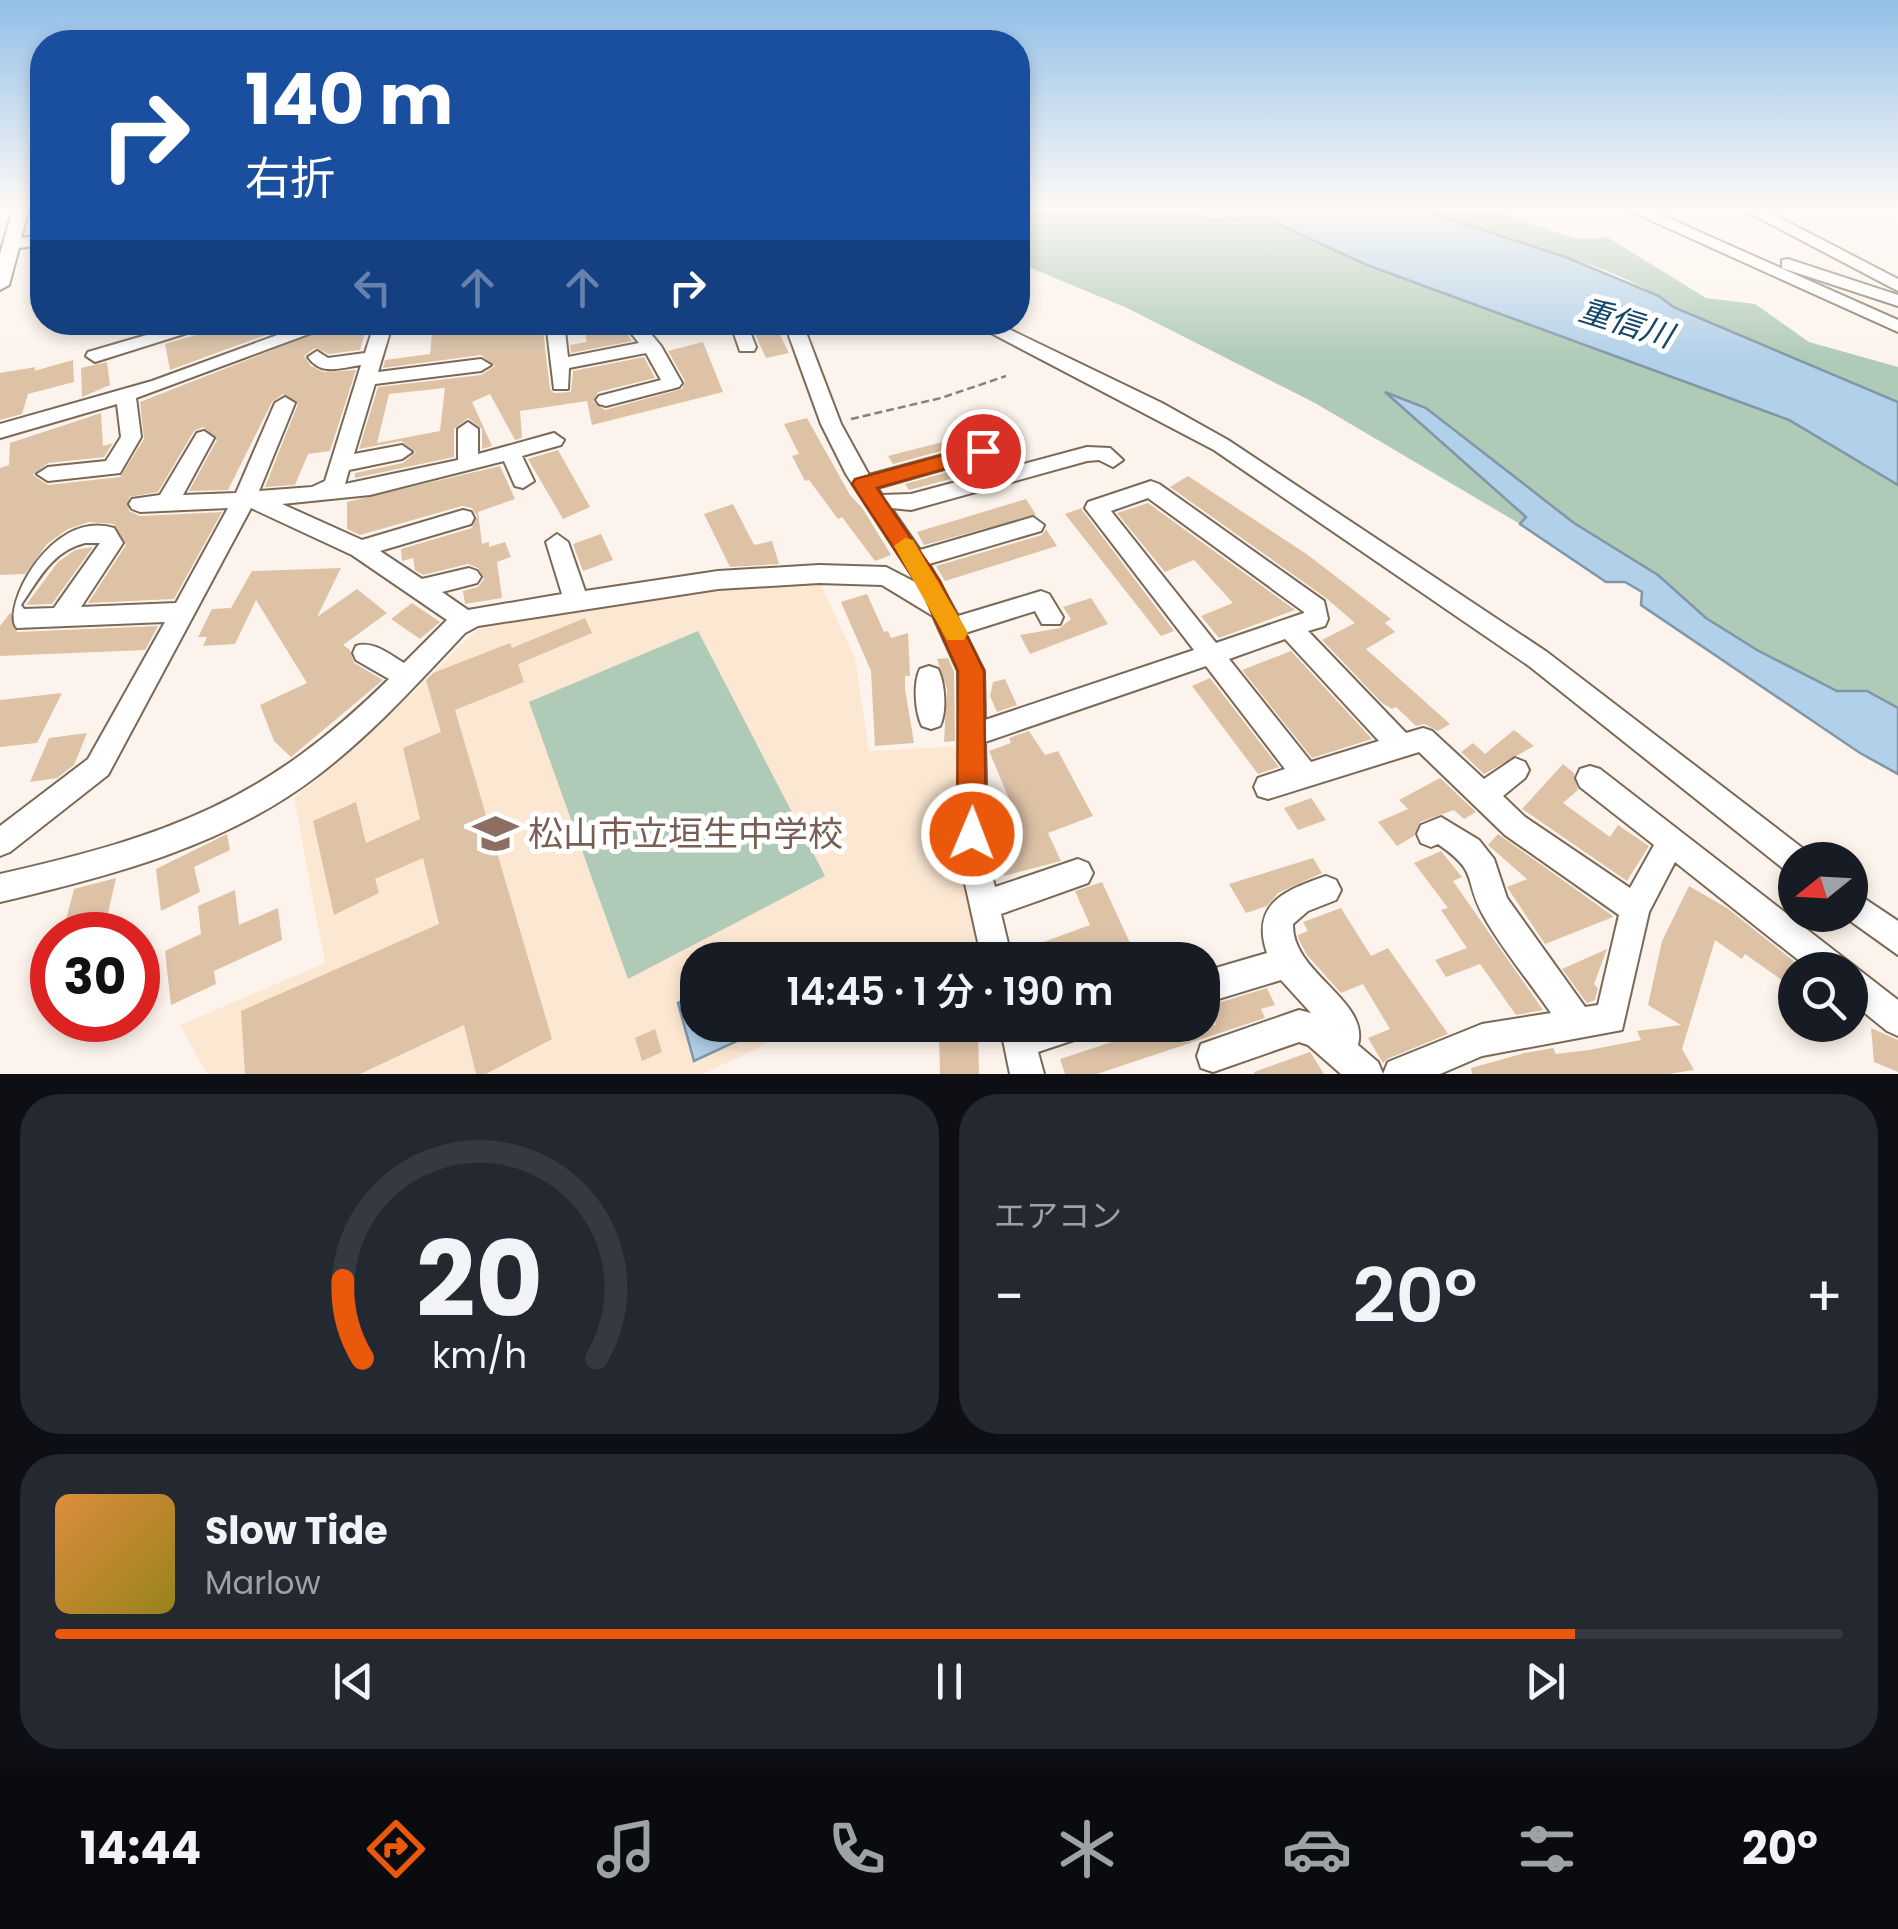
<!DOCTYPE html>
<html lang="ja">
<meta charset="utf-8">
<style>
body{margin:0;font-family:Poppins,"Noto Sans JP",sans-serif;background:#242831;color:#f1f3f6;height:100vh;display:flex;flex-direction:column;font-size:38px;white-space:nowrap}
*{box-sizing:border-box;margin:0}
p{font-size:32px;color:#9ea1a6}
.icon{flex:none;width:55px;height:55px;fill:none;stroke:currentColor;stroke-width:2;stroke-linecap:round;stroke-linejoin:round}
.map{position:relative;height:1074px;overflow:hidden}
.side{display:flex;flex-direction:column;gap:20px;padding:20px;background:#0d0f14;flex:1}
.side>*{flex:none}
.guide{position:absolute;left:30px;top:30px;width:1000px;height:305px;border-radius:40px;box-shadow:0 5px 15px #0003;background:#1a4fa0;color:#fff;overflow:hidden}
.needle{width:65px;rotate:252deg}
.controls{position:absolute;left:1778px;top:842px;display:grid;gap:20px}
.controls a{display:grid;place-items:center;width:90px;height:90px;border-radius:50%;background:#171b24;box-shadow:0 5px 15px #0003;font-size:50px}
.speed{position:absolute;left:30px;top:912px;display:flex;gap:20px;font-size:50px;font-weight:700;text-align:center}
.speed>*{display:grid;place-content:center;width:130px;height:130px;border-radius:50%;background:#171b24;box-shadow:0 5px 15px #0003;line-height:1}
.speed .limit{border:15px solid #d22;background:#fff;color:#111}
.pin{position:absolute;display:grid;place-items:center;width:85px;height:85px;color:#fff;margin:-42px;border:5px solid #fff;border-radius:50%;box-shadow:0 2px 10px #0007}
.me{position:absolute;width:110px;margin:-55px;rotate:1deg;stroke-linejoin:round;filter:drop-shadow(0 0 8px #0008)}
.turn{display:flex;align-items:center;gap:35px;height:210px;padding:0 50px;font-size:45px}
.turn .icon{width:130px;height:130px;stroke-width:2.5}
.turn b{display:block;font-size:70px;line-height:85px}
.lanes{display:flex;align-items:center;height:95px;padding:0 50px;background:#0003;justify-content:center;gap:50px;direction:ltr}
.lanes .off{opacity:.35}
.big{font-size:75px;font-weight:600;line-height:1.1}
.side .card{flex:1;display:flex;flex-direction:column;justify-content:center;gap:15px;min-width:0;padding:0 35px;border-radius:40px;background:#242831}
.side .dial{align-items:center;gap:0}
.dial svg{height:260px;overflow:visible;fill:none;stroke:#363941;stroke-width:7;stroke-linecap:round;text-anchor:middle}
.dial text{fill:#f1f3f6;stroke:none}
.song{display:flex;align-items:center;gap:30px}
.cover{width:120px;height:120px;border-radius:15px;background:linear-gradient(135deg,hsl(30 70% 55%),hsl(50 70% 35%))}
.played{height:10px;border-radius:5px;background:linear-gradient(90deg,#ea580c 85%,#363941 85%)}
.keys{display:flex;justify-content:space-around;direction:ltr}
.heat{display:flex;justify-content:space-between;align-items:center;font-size:55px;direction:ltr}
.side .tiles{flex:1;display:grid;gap:20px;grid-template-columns:1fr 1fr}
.card:last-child{grid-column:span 2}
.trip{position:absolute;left:680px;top:942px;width:540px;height:100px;border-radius:40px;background:#171b24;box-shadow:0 5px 15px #0003;font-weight:600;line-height:100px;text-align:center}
.menu{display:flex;height:160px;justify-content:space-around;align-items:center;background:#090b0e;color:#9ea1a6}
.menu .icon{width:70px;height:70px}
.menu .on{color:#ea580c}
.menu b{font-size:45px;color:#f1f3f6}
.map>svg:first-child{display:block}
.built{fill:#fce7d2}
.green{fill:#afcab7}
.water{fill:#b1d0e9;stroke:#8296a6;stroke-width:2.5}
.building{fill:#ddc2a6;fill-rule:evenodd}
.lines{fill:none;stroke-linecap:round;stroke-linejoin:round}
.minor-casing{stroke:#7b6957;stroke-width:4}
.path{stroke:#888079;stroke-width:2.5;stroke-dasharray:8 4;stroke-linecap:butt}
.minor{fill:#fff;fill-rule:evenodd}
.route{fill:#ea580c;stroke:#983908;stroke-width:2.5}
.slow{fill:#f59e0b}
.labels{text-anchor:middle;stroke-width:10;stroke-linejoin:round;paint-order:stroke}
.water-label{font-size:32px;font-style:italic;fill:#144669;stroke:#fff}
.near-education-label{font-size:35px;fill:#785e54;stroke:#fff;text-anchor:start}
</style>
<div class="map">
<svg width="1898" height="1074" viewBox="0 0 1898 1074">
<rect width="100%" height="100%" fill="#fcf4ec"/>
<!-- built -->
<path class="built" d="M820,583L855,658L869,751L963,746L987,960H698V1025H805L703,1074H207L180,1025L325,963L294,798L358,746L479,628L508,618L633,604L693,589Z"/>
<!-- green -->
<g class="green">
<path d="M1018,209H1188L1209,221L1260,216L1367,265L1789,420L1898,485V708L1867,691H1837L1757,650L1706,618L1658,575L1574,523L1426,408L1388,394L1526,518L1520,524L1315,403L1127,308L1031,268L1018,254Z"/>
<path d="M1419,209H1491L1577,239L1607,237L1706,298L1755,304L1809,342L1898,367V402L1673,307C1604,254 1498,245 1419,209Z"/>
<path d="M698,631L825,876L628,979L529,702Z"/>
</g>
<!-- water -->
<g class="water">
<path d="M1188,209H1419L1568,258L1659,296L1673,307L1898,402V485L1789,420L1367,265L1260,216L1209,221L1189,213Z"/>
<path d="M1385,392L1426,408L1574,523L1658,575L1706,618L1757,650L1837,691H1867L1898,708V774L1860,753L1641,605L1642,592L1625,582H1606L1520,524L1526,517Z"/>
<path d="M697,994L698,1025H771L694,1061L678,1003Z"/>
</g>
<!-- building -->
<g class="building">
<path d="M255,322H301L170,370L165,344L231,325L244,332Z"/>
<path d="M344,322H368L360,350L329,354L315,348L304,356L311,366L324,372L356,370L330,451L308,454L295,485L265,487L298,404L283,394L272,402L228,490L189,491L217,440L203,427L194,431L158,492L129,497V511L140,516L222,512L174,599L88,603L126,545L114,524L89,522L68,529L47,544L25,574L0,575V468L9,465L10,443L101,413L103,446L113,443L104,457L48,463L33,475L48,485L120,477L144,439L140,402Z"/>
<path d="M433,322H542L550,389L554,393L571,392L573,371L644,357L655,378L598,392L593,402L605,410L682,389L685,381L668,351L703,342L723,392L592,425L587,401L520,411L522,438L515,440L490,394L472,402L492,446L482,449V429L468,418L454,429V457L355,478V473L403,463L416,452L401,441L359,449L378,387L481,375L495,366L481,355L383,368L385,360L430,354ZM445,388L440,431L377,443L389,394Z"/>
<path d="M583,322H618L632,341L571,353L570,345L587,342Z"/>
<path d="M775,325L789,353L766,358L753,330Z"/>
<path d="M73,360L74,382L28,394L22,414L0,420V373L36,367L34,371Z"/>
<path d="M107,362L110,385L82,397L81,368Z"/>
<path d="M807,418L850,495L863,509L891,555L875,561L842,517L838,519L809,480L805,481L792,456L799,454L784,424Z"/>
<path d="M997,428L1019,461L909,490L905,484L991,460L997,450L982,440L893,464L888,456Z"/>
<path d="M558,450L590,507L563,519L528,459Z"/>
<path d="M500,466L515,499L478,512L482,544L489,542V547L505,542L511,557L497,562L502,598L465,604L463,591L478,587L484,579L478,568L468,564L423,575L415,570L413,558L402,561L401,549L472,528L477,516L472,508L462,506L360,535L347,529V502Z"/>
<path d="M1188,476L1308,555L1391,619L1385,623L1395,632L1366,649L1450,724L1438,731L1424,724L1416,726L1396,707L1392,709L1382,703L1322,640L1355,623L1326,598L1170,487Z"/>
<path d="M1026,499L1036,515L924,545L917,532Z"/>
<path d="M1148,503L1295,610L1219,638L1201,616L1233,603L1194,560L1165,572L1117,513Z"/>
<path d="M733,504L754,545L772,541L779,564L730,567L704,514Z"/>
<path d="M1082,508V510L1174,631L1161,636L1065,514Z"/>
<path d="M1046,529L1057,546L945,581L936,566L1042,535Z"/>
<path d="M601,534L613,560L583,571L573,544Z"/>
<path d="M93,547L52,604L26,605L58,562L75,550Z"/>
<path d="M341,568L317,617L357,589L387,613L343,645L350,650L354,663L383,680L291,757L274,741L260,705L307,683L256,600L235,644L203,646L207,637H198L212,609L231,608L252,571Z"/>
<path d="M867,594L884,632L888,631L891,638L908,633L910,676H905V689L914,743L875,746L871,671L841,602Z"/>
<path d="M1091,598L1108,624L1030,654L1020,635L1060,628L1071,619L1063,607Z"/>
<path d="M412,603L440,622L420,639L391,619Z"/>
<path d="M11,612L17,632L158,626L145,650L0,656V626Z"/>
<path d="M585,618L592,633L518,664L524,682L455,710L552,1039L486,1074H476L464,1025L360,1074H245L241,1011L439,924L423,858L375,879L379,893L334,915L313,821L356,802L366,843L420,819L403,748L441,732L426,680L433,673L510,643L512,648Z"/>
<path d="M1291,651L1372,739L1312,758L1242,670Z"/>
<path d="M948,658L954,672L955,741L944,742L947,689L937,659Z"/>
<path d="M1210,678L1279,767L1258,774L1192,686Z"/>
<path d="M1005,679L1017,705L997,712L990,696L993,682Z"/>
<path d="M62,693L37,743L0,747V700Z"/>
<path d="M1514,730L1534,746L1484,774L1461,752L1473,743L1485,754Z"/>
<path d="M1029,731L1045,755L1058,751L1093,816L1048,833L1061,861L1004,876L997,859L1008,855L991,817L1013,808L989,751L1011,743L1009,738Z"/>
<path d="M87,733L74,765L57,778L30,782L49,738Z"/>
<path d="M1563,764L1574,773L1578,790L1563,803L1610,837L1618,825L1649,846L1627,881L1522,809Z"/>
<path d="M1440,778L1476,812L1464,819L1454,810L1420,822L1414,836L1397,846L1378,822L1408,809L1399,800Z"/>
<path d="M1311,798L1326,820L1298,830L1284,808Z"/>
<path d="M227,834L230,850L194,867L200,892L161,911L156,869Z"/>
<path d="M1498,834L1613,916V917L1545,944L1507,887L1527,879L1488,845Z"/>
<path d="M1441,851L1462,877L1453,881L1543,1010L1516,1015L1480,964L1446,977L1435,960L1467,948L1441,910L1448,908L1414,863Z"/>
<path d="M1313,858L1322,873L1278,893L1267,906L1246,913L1229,884Z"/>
<path d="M116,878L103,935H62L74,889Z"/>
<path d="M1102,882L1136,956L1124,960H1032L1027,948L1090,925L1075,891Z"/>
<path d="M1689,886L1727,908L1805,970H1795V984L1785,977L1783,981L1745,954L1742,959L1715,940L1682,1049L1694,1070L1669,1074H1472L1471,1068L1525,1053L1553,1048L1556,1054L1589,1050L1641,1040L1637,1031L1681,1025L1648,1005L1662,941Z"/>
<path d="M235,890L239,925L278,908L282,940L214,971L216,984L171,1005L165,951L201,934L198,906Z"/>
<path d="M1341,908L1371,956L1388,948L1448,1034L1387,1059L1383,1063L1368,1038L1390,1029L1363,984L1341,993L1307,955L1299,940L1298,935L1308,931L1303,922Z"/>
<path d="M1607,949L1594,984L1598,988L1595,1000L1587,1003L1562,969Z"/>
<path d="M1267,988L1275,1005L1261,1009L1265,1018L1097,1074H1065L1060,1059L1164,1025H1216L1208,1006Z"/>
<path d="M1871,1028L1898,1040V1072L1874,1062Z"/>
<path d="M655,1029L662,1052L642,1061L635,1038Z"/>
<path d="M939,1030H978L979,1074H940Z"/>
<path d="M1310,1052L1324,1074H1254V1072Z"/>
</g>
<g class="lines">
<defs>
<g id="minor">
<path d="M13,209H29L21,238L42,235V245L19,248L9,285L0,290V254Z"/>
<path d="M1626,209H1648L1898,320V332Z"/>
<path d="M1742,209H1763L1898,279V291Z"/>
<path d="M1788,259L1898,295V306L1782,268V260Z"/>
<path d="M191,322H222L95,362L86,356L88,352Z"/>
<path d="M233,322H251V324L242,329Z"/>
<path d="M313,322H341L136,398L141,437L120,473L48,481L37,474L48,467L106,461L121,437L117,404L0,438V424L152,381Z"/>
<path d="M375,322H393L378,372L481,359L491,365L481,371L375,384L354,454L402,445L412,452L402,459L349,470L345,484L458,460V429L468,422L478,429V454L554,433L564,440L561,445L522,456L534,481L523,488L515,486L504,461L370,495L282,504L362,540L463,510L471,512L474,518L471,524L380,551L422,579L469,568L477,571L481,577L477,583L442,592L468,610L562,594L546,542L557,534L568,542L585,591L718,571L819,565L886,567L917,583L846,474L821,424L784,322H802L841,424L869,475L983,444L993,451L990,456L877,488L882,495L911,494L1087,447L1110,448L1123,460L1113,467L1099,460L1087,461L911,510L891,508L920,550L1033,517L1044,525L1041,531L929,564L958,616L1041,591L1049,594L1063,617L1060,624H1042L1035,611L965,633L984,671L985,720L1194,650L1085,508L1088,502L1151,481L1159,484L1324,601L1328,619L1325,626L1308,631L1406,733L1423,728L1432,731L1484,779L1515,758L1525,762L1529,770L1525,778L1503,796L1525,817L1630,888L1654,845L1580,787L1576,778L1580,769L1590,766L1600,769L1898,1000V1036L1887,1031L1850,1001V970H1811L1675,862L1649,912L1622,1030L1482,1056L1440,1074H1383L1388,1062L1482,1024L1551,1013C1529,981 1502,949 1483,915C1463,878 1480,873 1438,844L1431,847L1421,843L1417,834L1421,825L1441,817L1479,840L1494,859L1507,898L1585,1007L1598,1005L1619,915L1505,835L1419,752L1268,799L1258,796L1254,787L1258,778L1285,769L1206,666L985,742L988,861L995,887L1078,859L1088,863L1093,873L1088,883L1001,914L1012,960H982L960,861L958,671L933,616L882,585L819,583L718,589L478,626L465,633C418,683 371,735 317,776C226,846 110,876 0,902V874C168,836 264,802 389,679L356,660L353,653L356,646C373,640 390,655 404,663L447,620L352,555L251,508L108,775L10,852L0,856V826L88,759L165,622L17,628C0,612 49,508 114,528L123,543L81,607L176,603L228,508L140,512L132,509L129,504L132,499L160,495L197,433L204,431L214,438L183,495L236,493L275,403L285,397L295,403L259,491L312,487L325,481L361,365C340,368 321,376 308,357L317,351L328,358L365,353ZM1148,498L1304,612V613L1216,643L1111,511ZM85,543H100L54,608L24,609L21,605C39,579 52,551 85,543ZM1285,639L1379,741L1311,762L1229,659Z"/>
<path d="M546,322H564L568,357L639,343L622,322H641L661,346L682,383L679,387L606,406L599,404L596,400L599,396L661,380L646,353L569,368L568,389H554Z"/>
<path d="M730,322H746L756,347L754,351H740Z"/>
<path d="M970,322H994L1162,403L1228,440L1547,652L1805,850L1809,860H1795V874L1785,870L1529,666L1214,450Z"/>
<path d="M929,666L938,669C945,683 947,712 940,726L931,729L922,726C915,712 913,683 920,669Z"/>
<path d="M1326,876L1336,880L1341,890L1336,900L1308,911L1293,924C1291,973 1370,1000 1358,1045L1378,1062L1383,1074H1341L1308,1045L1299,1042L1213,1072L1201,1068L1197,1056L1201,1044L1299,1010L1311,1013L1281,980L1202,1004V972L1267,953C1250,903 1286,890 1326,876Z"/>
<path d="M1850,889L1898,921V955L1842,915H1850Z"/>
<path d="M1000,1025H1091L1086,1036L1038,1052L1044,1074H1010Z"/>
</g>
</defs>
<!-- minor casing -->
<use href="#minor" class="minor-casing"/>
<!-- path -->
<path class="path" d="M851,419L941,398L1006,376"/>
<!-- minor -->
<use href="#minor" class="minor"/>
</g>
<!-- sky -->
<linearGradient id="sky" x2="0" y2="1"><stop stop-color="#92bfe8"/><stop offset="0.58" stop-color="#fefaf6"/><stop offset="1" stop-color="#fefaf6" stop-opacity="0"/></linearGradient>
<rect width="1898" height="360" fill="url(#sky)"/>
<!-- route -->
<path class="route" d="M983,444L993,451L990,456L877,488L940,581L984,671L986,834L982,843L972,847L962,843L957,834L958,671L922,591L852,484L855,479Z"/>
<!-- slow -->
<path class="slow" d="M905,538L913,540L964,626L968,633L964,640H947L894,546Z"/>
<!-- icons -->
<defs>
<symbol id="school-bare" viewBox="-9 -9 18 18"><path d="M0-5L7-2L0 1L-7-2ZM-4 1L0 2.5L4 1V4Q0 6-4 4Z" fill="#8d6e63" stroke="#fff" stroke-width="2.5" paint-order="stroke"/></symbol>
</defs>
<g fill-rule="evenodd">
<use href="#school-bare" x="464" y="802" width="63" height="63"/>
</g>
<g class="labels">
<!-- water labels -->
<g class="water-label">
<text transform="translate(1626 323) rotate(17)" y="11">重信川</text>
</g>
<!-- near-education labels -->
<g class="near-education-label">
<text x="528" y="846">松山市立垣生中学校</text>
</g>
</g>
</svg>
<div class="controls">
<a><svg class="needle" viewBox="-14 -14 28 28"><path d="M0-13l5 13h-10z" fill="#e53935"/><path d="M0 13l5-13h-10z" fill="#9ea1a6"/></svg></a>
<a><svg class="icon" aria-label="search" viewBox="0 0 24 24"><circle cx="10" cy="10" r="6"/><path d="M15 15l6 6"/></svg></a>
</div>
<div class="speed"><div class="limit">30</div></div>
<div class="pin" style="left:983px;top:451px;background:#d93025"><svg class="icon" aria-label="arrive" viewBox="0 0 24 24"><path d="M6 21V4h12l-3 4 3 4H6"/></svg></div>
<svg class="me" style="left:972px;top:834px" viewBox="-20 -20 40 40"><circle r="17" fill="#ea580c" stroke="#fff" stroke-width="3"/><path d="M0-11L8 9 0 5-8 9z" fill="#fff"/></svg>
<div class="trip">14:45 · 1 分 · 190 m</div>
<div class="guide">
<div class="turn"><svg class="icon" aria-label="right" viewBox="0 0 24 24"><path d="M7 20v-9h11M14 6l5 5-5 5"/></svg><div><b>140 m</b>右折</div></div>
<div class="lanes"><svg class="icon off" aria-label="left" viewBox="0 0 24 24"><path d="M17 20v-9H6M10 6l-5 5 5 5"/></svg><svg class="icon off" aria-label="ahead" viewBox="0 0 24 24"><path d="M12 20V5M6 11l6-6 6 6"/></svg><svg class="icon off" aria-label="ahead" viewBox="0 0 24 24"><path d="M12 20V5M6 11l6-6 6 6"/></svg><svg class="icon" aria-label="right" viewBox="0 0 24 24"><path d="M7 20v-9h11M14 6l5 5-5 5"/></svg></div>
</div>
</div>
<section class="side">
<div class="tiles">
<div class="card dial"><svg viewBox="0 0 100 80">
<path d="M14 69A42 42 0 1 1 86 69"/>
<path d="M14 69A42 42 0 0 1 8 45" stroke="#ea580c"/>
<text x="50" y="56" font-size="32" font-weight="700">20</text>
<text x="50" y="72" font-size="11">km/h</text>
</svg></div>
<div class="card"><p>エアコン</p>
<div class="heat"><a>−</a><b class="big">20°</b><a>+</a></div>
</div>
<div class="card">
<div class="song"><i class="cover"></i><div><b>Slow Tide</b><p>Marlow</p></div></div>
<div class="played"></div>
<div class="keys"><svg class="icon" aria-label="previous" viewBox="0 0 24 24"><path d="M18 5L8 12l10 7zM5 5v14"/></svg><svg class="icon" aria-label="pause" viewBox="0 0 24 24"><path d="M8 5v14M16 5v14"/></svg><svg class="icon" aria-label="next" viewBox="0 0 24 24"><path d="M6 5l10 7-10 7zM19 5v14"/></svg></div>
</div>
</div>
</section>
<nav class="menu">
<b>14:44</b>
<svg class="icon on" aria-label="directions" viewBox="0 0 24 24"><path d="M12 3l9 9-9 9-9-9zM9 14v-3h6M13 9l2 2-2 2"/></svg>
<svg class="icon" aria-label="music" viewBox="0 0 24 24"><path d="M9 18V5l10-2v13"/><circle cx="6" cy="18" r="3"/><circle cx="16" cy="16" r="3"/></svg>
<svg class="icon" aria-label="phone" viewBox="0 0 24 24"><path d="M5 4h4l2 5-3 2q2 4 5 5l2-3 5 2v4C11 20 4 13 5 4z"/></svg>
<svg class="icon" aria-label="climate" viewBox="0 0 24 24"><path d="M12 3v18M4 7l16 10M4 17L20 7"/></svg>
<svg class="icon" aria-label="car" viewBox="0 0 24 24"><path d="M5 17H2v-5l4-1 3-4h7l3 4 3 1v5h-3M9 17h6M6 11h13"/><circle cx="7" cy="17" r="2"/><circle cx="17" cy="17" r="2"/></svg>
<svg class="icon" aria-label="filters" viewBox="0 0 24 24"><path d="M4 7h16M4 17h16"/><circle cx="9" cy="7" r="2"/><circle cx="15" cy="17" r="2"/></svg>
<b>20°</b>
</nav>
